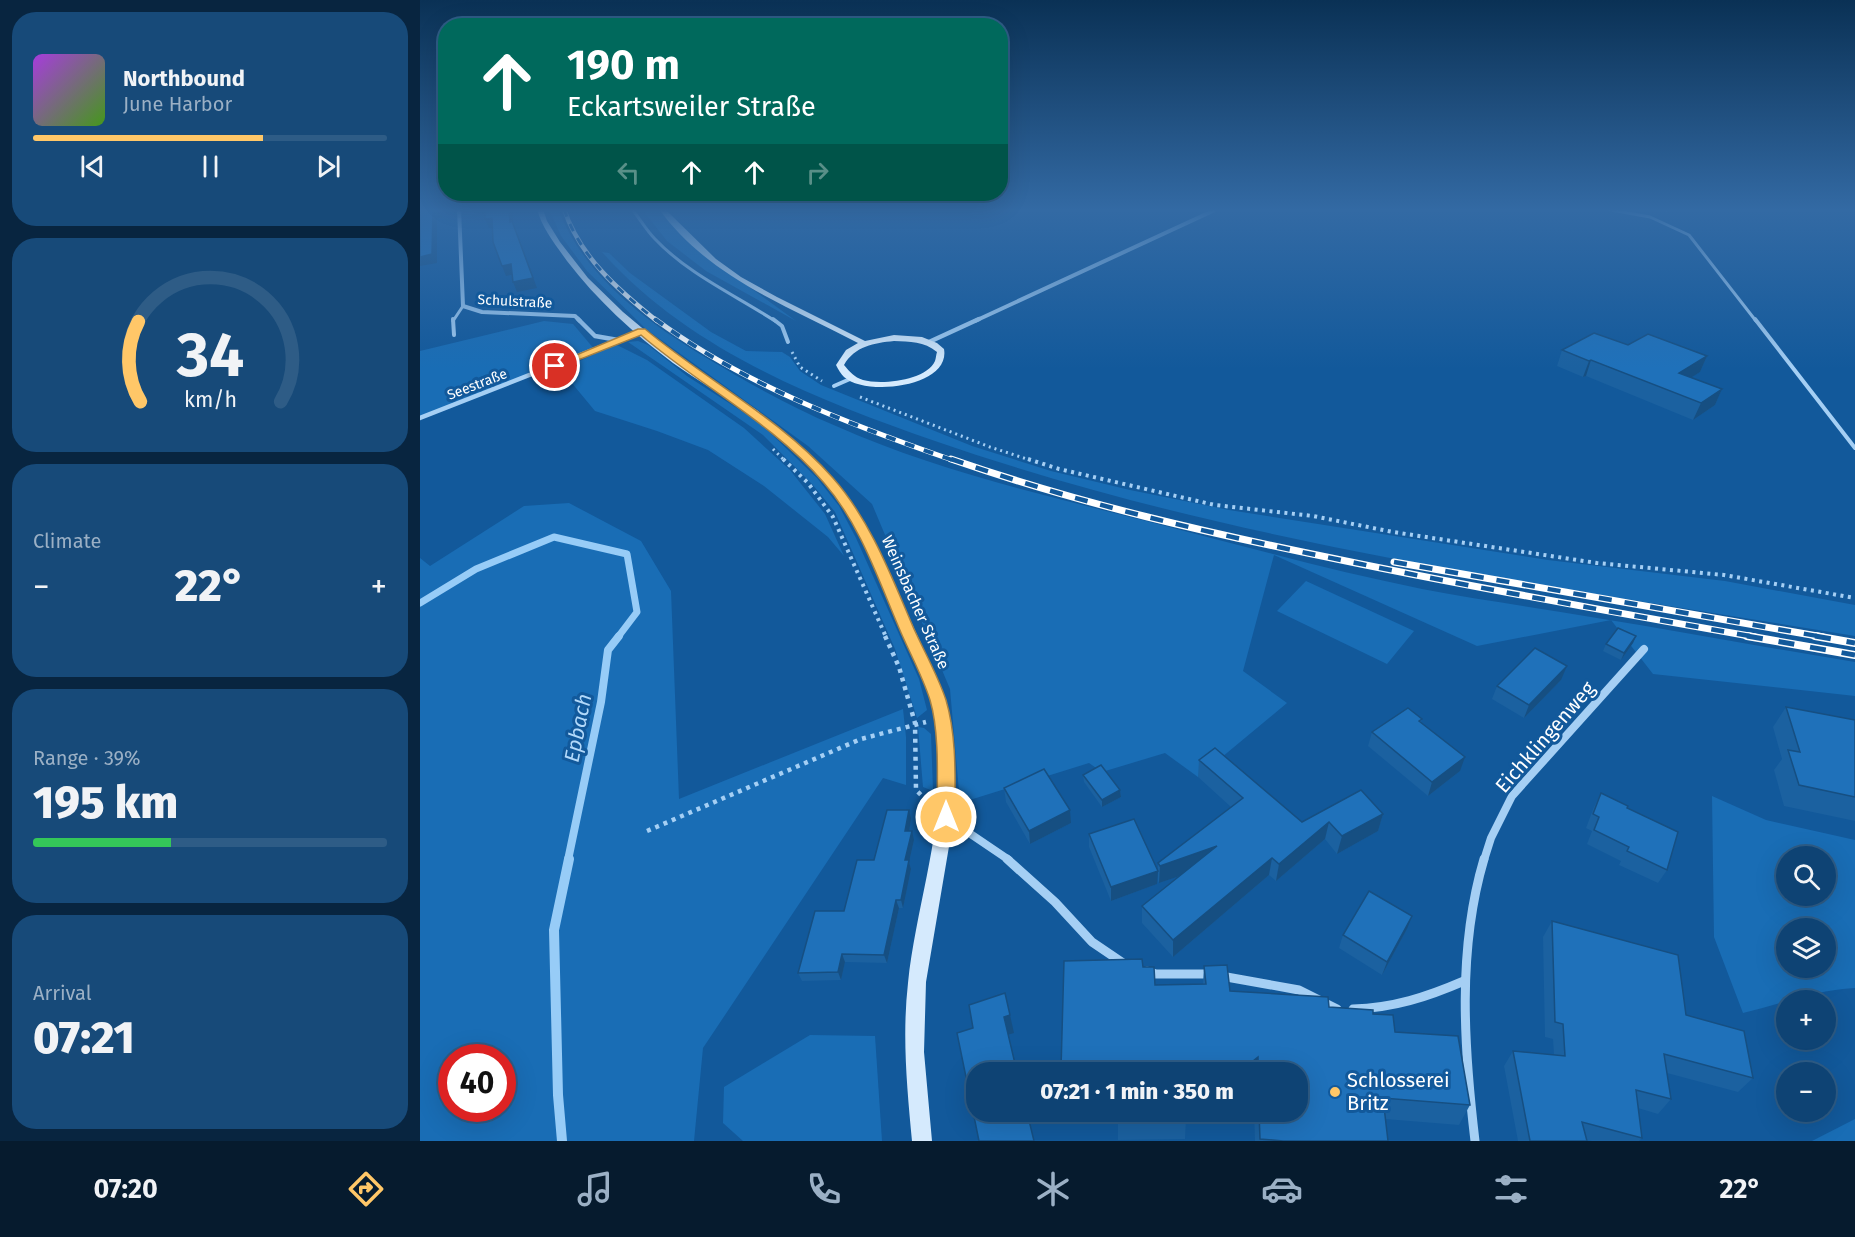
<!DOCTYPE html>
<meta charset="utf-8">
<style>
body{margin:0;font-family:"Fira Sans",sans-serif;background:#174a79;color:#f1f3f6;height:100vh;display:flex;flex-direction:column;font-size:22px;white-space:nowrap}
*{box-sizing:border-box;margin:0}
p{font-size:20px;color:#9bb0c5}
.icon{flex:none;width:33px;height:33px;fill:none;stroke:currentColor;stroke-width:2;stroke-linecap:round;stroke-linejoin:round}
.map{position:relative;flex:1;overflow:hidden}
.side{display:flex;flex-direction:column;gap:12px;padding:12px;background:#082540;width:420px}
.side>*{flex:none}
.hud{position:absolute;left:18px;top:18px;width:570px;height:183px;border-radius:24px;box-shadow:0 6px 24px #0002,0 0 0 2px #2e5c86;background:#00695c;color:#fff;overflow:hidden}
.tools{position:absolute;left:1356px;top:846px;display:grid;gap:12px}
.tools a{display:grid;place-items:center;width:60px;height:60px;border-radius:50%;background:#0e4374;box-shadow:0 6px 24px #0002,0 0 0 2px #2e5c86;font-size:30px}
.speed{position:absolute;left:18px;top:1044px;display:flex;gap:12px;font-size:30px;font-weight:700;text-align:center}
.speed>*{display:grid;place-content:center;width:78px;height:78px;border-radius:50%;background:#0e4374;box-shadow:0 6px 24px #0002,0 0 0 2px #2e5c86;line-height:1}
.speed .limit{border:9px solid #d22;background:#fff;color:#111}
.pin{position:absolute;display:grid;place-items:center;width:51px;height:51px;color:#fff;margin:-26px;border:3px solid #fff;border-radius:50%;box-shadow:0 2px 6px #0007}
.me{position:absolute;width:66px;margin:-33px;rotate:0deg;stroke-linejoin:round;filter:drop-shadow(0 0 4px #0008)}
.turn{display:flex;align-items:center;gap:21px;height:126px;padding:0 30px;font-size:27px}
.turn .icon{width:78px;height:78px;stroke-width:2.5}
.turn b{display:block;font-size:42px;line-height:51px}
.lanes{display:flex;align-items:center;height:57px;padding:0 30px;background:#0003;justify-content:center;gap:30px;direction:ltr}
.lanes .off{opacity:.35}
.big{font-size:45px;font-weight:800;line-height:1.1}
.side .widget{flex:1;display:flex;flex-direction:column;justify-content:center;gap:9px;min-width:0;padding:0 21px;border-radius:24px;background:#174a79}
.side .dial{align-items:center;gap:0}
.dial svg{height:156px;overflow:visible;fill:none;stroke:#2e5c86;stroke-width:7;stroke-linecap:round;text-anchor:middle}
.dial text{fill:#f1f3f6;stroke:none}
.song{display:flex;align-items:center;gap:18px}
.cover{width:72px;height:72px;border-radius:9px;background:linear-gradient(135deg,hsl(280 70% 55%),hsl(100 70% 35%))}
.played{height:6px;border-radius:3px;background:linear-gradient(90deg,#ffc768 65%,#2e5c86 65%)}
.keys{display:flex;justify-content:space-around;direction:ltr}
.heat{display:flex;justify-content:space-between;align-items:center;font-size:33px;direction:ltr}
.charge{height:9px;border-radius:4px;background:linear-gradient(90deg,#34c759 39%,#2e5c86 0)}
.trip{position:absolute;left:546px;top:1062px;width:342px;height:60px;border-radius:24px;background:#0e4374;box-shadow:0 6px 24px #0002,0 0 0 2px #2e5c86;font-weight:800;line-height:60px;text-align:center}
.tabs{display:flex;height:96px;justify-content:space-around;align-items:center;background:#061b2e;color:#9bb0c5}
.tabs .icon{width:42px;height:42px}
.tabs .on{color:#ffc768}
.tabs b{font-size:27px;color:#f1f3f6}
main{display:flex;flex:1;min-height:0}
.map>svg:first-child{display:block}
.green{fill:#196db5;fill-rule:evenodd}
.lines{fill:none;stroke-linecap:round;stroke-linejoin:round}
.stream-far2{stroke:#97ccf7;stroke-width:7}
.stream-far1{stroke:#97ccf7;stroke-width:8}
.stream{stroke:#97ccf7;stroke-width:10}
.path-far3{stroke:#a5cff4;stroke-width:2;stroke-dasharray:1.5 3;stroke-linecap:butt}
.path-far2{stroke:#a5cff4;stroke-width:3;stroke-dasharray:2 4;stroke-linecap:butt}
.path-far1{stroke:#a5cff4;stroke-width:4;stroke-dasharray:3 4.5;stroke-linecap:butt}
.path{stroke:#a5cff4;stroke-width:4.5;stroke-dasharray:4 5;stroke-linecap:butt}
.lane-far1{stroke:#a5cff4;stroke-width:3}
.lane{stroke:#a5cff4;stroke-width:4}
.street-far3{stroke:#a5cff4;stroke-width:4}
.street-far2{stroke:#a5cff4;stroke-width:4.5}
.street-far1{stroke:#a5cff4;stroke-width:8}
.street{stroke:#a5cff4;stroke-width:9}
.secondary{fill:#d5eafd;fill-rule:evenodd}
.rail-far3-casing{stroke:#fff;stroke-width:4.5}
.rail-far2-casing{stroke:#fff;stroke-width:5}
.rail-far1-casing{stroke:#fff;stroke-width:7}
.rail-casing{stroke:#fff;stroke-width:8}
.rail-far3{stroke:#12599b;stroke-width:3;stroke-dasharray:8;stroke-linecap:butt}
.rail-far2{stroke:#12599b;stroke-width:4;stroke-dasharray:10;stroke-linecap:butt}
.rail-far1{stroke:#12599b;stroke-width:4.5;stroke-dasharray:13;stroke-linecap:butt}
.rail{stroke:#12599b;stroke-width:5;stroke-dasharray:16;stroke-linecap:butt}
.wall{fill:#1b61a0}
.shaded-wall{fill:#164f82}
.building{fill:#1f71ba;stroke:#164f82;stroke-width:1.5}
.route{fill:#ffc768;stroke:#a68144;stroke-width:1.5}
.poi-dot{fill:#ffc768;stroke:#12599b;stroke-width:2}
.labels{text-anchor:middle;stroke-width:6;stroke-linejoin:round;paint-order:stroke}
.far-street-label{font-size:14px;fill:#fff;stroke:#12599b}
.street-label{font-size:16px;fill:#fff;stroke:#12599b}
.near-street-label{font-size:20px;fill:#fff;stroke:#12599b}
.near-poi-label{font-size:20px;fill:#fff;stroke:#12599b;text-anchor:start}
.near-water-label{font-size:21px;font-style:italic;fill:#b2d9fa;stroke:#12599b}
</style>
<main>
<section class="side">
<div class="widget">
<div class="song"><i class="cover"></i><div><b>Northbound</b><p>June Harbor</p></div></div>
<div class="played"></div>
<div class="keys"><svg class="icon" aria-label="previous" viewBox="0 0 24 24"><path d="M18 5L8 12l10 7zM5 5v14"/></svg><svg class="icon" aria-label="pause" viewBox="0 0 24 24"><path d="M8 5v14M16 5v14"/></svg><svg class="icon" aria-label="next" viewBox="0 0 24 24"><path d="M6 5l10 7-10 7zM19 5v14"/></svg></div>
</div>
<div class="widget dial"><svg viewBox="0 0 100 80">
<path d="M14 69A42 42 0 1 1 86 69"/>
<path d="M14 69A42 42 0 0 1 13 28" stroke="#ffc768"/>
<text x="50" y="56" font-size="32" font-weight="700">34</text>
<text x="50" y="72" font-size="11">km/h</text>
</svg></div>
<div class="widget"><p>Climate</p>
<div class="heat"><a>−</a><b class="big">22°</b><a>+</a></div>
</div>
<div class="widget"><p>Range · 39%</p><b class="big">195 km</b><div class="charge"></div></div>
<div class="widget"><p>Arrival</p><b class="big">07:21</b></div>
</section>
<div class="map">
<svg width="1435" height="1141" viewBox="0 0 1435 1141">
<rect width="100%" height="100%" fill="#12599b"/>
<!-- green -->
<g class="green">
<path d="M129,209H138C165,278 228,323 290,360C330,384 373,408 416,426C517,471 627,496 734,523C823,546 912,571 1002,589C1060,600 1119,608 1177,618C1263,632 1349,648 1435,662V696L1233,674L1191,620L1057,646L854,555L823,671L867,703L778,777L745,753L682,772L669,763L540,803L530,689L452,504L388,446L226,329L167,271L141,236Z"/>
<path d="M222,209H237L288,257L376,321L286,271L247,241Z"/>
<path d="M182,252L189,253L210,273L291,332L326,351L362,352L370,357L380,371L401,385L552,446L631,471L710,490L809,510L1128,560L1305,581L1435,605V636C1126,585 812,544 515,441C396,400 268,349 182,252Z"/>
<path d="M124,321L153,324L175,350L0,418V351Z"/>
<path d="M218,341L228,345L267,376L340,423L397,478L419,506L436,538L499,679L507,710L497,718L475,649L415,512L392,484L343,435L208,342Z"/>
<path d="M195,344L227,360L324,428L370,470L405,514L424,556L408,537L344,486L288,450L237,431L175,411L141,370Z"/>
<path d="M149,503L221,541L251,591L259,799L483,709L486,737V785L463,778L283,1048L274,1141H0V558L10,566L104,506ZM32,1058H82V1108H32Z"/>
<path d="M886,581L994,631L967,664L857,611Z"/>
<path d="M498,727L504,728L511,734L513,791L503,787Z"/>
<path d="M1292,796L1346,820L1435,840V988C1396,990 1360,1004 1323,1013L1294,937ZM1366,856H1406V896H1366ZM1366,928H1406V968H1366Z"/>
<path d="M390,1035L455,1036L462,1141H323L303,1123L304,1087Z"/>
<path d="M1435,1119V1141H1392Z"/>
</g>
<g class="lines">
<!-- stream-far2 -->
<path class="stream-far2" d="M0,603L56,569L134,537L207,554L217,612L198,637"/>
<!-- stream-far1 -->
<path class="stream-far1" d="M148,860L181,702L188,650L199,636"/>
<!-- stream -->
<path class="stream" d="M142,1141L138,1095L134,930L149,859"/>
<!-- path-far3 -->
<path class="path-far3" d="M1246,211L1273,209"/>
<!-- path-far2 -->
<g class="path-far2">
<path d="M372,352L380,367L402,381"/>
<path d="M440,397L570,447L613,461"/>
<path d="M353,449L365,461"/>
</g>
<!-- path-far1 -->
<g class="path-far1">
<path d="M363,459L388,483L413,517L466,637"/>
<path d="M608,459L639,469L795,505L893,516L973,532L1177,563L1304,575L1435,598"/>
</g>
<!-- path -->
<g class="path">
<path d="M465,636L479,667L495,723L496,790L508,802"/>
<path d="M227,831L441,739L506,722"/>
</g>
<!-- lane-far1 -->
<g class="lane-far1">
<path d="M212,209C220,219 226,230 235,239C268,274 315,295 355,321"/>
<path d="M1186,209L1230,217L1269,235L1336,321"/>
<path d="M33,321L43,306"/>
</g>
<!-- lane -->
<g class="lane">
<path d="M33,319L34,335"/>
<path d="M353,319L362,326L368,342"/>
<path d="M1335,319L1435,448"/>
<path d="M414,386L430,379"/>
</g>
<!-- street-far3 -->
<g class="street-far3">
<path d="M39,209L43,306L62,312L155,316L160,321"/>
<path d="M555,321L797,209"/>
</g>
<!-- street-far2 -->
<g class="street-far2">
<path d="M158,319L175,336L198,340"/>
<path d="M509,342L559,319"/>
<path d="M0,418L221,331"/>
</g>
<!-- street-far1 -->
<g class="street-far1">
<path d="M527,818L589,860"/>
<path d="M1064,860L1071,838L1092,796L1224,649"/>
</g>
<!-- street -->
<g class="street">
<path d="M587,859L635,902L672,942L703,963"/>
<path d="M727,971L736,974H791"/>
<path d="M801,976L879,990L917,1009"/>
<path d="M933,1009C973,1008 1007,997 1044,981"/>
<path d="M1055,1141C1044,1048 1037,950 1064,859"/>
</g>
<!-- secondary -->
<g class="secondary">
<path d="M117,209H123L127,221L140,242L168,278L203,312L258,358L338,411L412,478L439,514L461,556L514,672L525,701L529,721L533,755L534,817L506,982L504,1052L512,1141H492C487,1088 482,1036 488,983C498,889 537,796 511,701C503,673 489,647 477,620C457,573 438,519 403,481C381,457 356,433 330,414C305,396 278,381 253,363C214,334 176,299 147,261C135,244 122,228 117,209Z"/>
<path d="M239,209H245L296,259L321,277L357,297L445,341L474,335L502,337L517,343L524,349C531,387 446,397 424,377C421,374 418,369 416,365L426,350L438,343C366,305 288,277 239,209ZM474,341C490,342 504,341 517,352C516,355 516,358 515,361C506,381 461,385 443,380C434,377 430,372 424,365C435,346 454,343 474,341Z"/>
</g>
<defs>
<path id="rail-far3" d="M144,209C160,257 198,290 237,321"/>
<path id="rail-far2" d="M235,319C324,385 431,425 535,461"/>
<g id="rail-far1">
<path d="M531,459C660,504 792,534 926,561C1062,589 1198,613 1335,637"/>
<path d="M974,562L1403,637"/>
</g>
<g id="rail">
<path d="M1327,636L1435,655"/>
<path d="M1395,636L1435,643"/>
</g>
</defs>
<!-- rail-far3 casing -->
<use href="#rail-far3" class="rail-far3-casing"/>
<!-- rail-far2 casing -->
<use href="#rail-far2" class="rail-far2-casing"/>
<!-- rail-far1 casing -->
<use href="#rail-far1" class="rail-far1-casing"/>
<!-- rail casing -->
<use href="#rail" class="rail-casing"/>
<!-- rail-far3 -->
<use href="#rail-far3" class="rail-far3"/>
<!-- rail-far2 -->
<use href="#rail-far2" class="rail-far2"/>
<!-- rail-far1 -->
<use href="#rail-far1" class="rail-far1"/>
<!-- rail -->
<use href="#rail" class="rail"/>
</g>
<!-- wall -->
<g class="wall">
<path d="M1208,345L1287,356L1280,372L1271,377L1302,389L1295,405L1273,420L1166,376L1163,377L1137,366L1142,350Z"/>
<path d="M1216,636L1213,643L1201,660L1183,651L1186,644Z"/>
<path d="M1141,680L1104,718L1072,699L1077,686Z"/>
<path d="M1366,707L1435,720V821L1364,806L1354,770L1362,759L1353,727Z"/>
<path d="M1002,719L1001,723L1040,771L1008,796L948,746L952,732Z"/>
<path d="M779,760L882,822L963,814L958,831L917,854L905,839L856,881L849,875L753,957L722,923V906L759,876L739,883L738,881V863L811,807L778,777Z"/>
<path d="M663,775L700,790L701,797L682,807L664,782Z"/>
<path d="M584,788L651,823L610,844L586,802Z"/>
<path d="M1181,793L1207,808L1247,870L1238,883L1199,865L1201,861L1167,844L1172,831L1166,828L1174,807Z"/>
<path d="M489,810L491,818L489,831L494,840L489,862L491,869L483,908H479L467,963L425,962L421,980L382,981L378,973L424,911L454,860Z"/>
<path d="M669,834L737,884L691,901L669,847Z"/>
<path d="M1132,921L1266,1015L1333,1078L1318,1092L1247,1073L1251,1099L1238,1114L1218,1108L1222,1138L1219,1141H1172L1167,1140V1141H1098L1084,1066L1093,1051L1134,1055L1133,1039L1125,1037L1123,937Z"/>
<path d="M987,929L962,975L919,948L923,935Z"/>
<path d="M784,966L810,991L953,1014L975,1032L1050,1105L1039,1125L965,1119L968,1141H835L834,1112H878V1072H641V1069L723,967L735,985L783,984Z"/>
<path d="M698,1112H793L785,1119H766L765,1139L698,1140Z"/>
</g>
<!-- shaded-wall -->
<g class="shaded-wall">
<path d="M18,209H22V218H17V263L0,266V257L13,210Z"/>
<path d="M60,209H66L69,215H63Z"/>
<path d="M89,209H92L93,224L117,288L97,292L93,282Z"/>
<path d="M72,218L76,227L69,228L65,219Z"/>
<path d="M91,264L96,274L86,276L82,266Z"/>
<path d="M1287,356L1280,372L1253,389L1259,373Z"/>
<path d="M1171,360L1166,376L1163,377L1169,361Z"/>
<path d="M1302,389L1295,405L1273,420L1281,403Z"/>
<path d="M1216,636L1213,643L1201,660L1204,653Z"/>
<path d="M1147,666L1141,680L1104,718L1109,705Z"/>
<path d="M1045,757L1040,771L1008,796L1012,782Z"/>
<path d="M700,790L701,797L682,807V800Z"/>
<path d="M489,810L491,818L488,840L485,831Z"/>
<path d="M650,810L651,823L610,844L609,831Z"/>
<path d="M963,814L958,831L917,854L922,836Z"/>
<path d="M909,822L905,839L856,881L859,864Z"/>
<path d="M492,831L494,840L489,862L491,869L483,908L481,900L485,860Z"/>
<path d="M797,846L795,864L739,883L740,866Z"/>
<path d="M852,858L849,875L753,957V940Z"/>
<path d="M738,871L737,884L691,901V887Z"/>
<path d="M476,900L479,908L467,963L464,955Z"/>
<path d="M992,916L987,929L962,975L967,962Z"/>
<path d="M422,954L425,962L421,980L418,972Z"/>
<path d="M590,1015L594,1033L587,1035L584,1017Z"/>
<path d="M838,1057L835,1072H819Z"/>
<path d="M786,1112H793L785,1119Z"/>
</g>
<!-- building -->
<g class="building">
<path d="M0,209H18L13,210L12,254L0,257Z"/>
<path d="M65,209H89L90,222L92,221L113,278L93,282L91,264L82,266L73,242L72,218L65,219Z"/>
<path d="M1174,333L1208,345L1228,334L1287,356L1259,373L1302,389L1281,403L1171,360L1169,361L1142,350Z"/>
<path d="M1198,628L1216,636L1204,653L1186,644Z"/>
<path d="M1115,648L1147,666L1109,705L1077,686Z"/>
<path d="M1366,707L1435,720V797L1379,785L1368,750L1380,752Z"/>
<path d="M988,708L1002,719L999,721L1045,757L1012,782L952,732Z"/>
<path d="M795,748L882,822L941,790L963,814L922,836L909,822L859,864L852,858L753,940L722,906L797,846L740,866L738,863L823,798L779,760Z"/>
<path d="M681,765L700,790L682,800L663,775Z"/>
<path d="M624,769L650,810L609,831L584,788Z"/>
<path d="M1181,793L1208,806L1207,808L1258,832L1247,870L1207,851L1209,847L1174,830L1179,817L1173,814Z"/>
<path d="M467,810H489L485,831H492L485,860H489L481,900H476L464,955L422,954L418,972L378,973L395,911H424L437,860H454Z"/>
<path d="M714,819L738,871L691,887L669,834Z"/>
<path d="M949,891L992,916L967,962L923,935Z"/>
<path d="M1132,921L1258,955L1266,1015L1324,1031L1333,1078L1244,1054L1251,1099L1216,1090L1222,1138L1162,1122L1167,1141H1110L1093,1051L1145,1056L1143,1024L1135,1022Z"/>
<path d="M722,959L723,967H734L735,985L786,984L784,966L807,965L810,991L908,997L909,1007L953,1010V1014L973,1015L975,1032L1038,1036L1050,1105L963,1098L968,1141H863L840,1139L839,1112H878V1072H838V1057L819,1072H698V1068L641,1069L644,961Z"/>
<path d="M585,993L590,1015L584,1017L597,1072H556V1112H607L614,1141H559L537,1033L553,1028L549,1005Z"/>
<path d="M698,1112H766V1119L698,1121Z"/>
</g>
<!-- sky -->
<linearGradient id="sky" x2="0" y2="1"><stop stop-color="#0a3155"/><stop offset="0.57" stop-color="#336aa4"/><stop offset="1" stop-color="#336aa4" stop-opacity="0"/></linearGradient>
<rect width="1435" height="369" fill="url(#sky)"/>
<!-- route -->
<path class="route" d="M218,329H225C286,380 360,418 413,478C451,521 472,578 494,629C505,653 518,676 526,700C537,737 535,779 535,817L532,823L526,825L520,823L517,817C517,782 520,734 510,700C502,675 489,652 479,628C458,579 440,524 404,483C353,423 280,386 221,335L138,368L130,366Z"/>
<!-- markers -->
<circle class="poi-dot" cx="915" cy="1092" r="6"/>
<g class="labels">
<!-- far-street labels -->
<g class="far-street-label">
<text transform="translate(95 301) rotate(3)" y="5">Schulstraße</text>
<text transform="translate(57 384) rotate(-21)" y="5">Seestraße</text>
</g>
<!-- street labels -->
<g class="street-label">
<text transform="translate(496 602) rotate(66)" y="6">Weinsbacher Straße</text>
</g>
<!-- near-street labels -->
<g class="near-street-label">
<text transform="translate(1125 737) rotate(-49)" y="7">Eichklingenweg</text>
</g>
<!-- near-poi labels -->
<g class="near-poi-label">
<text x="927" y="1087">Schlosserei<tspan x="927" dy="23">Britz</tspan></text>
</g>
<!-- near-water labels -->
<g class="near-water-label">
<text transform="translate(158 728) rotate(-79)" y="7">Epbach</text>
</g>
</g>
</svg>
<div class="tools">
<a><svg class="icon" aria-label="search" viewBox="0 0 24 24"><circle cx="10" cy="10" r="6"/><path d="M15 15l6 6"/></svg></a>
<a><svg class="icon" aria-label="layers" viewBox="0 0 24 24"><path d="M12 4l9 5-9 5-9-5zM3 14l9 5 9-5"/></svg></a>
<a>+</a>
<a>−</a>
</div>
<div class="speed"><div class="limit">40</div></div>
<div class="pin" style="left:135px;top:366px;background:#d93025"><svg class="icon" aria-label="arrive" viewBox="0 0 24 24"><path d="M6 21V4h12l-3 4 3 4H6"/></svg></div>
<svg class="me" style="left:526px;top:817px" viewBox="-20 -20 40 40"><circle r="17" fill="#ffc768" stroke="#fff" stroke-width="3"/><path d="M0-11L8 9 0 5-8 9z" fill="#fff"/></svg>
<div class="trip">07:21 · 1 min · 350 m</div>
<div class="hud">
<div class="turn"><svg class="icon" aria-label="ahead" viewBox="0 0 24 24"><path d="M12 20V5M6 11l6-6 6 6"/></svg><div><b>190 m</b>Eckartsweiler Straße</div></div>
<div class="lanes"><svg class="icon off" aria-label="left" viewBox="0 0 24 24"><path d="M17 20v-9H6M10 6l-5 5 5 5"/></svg><svg class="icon" aria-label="ahead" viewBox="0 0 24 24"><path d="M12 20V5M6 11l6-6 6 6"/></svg><svg class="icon" aria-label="ahead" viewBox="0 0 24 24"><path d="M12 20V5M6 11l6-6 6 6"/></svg><svg class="icon off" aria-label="right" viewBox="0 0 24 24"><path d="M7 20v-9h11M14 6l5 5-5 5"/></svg></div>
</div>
</div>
</main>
<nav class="tabs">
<b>07:20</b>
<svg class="icon on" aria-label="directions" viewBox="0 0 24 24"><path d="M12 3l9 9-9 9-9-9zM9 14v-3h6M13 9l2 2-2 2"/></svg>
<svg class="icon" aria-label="music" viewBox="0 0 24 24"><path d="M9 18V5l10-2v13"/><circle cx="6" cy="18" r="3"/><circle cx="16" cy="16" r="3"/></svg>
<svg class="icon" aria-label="phone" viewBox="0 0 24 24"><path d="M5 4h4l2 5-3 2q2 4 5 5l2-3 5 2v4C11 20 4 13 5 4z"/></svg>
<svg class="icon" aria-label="climate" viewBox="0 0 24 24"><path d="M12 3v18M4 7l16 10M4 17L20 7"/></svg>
<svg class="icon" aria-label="car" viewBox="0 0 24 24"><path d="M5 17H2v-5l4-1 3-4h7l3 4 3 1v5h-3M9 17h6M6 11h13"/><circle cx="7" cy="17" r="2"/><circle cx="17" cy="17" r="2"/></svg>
<svg class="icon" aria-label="filters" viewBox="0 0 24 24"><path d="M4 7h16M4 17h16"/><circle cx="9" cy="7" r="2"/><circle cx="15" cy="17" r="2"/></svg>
<b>22°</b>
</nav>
